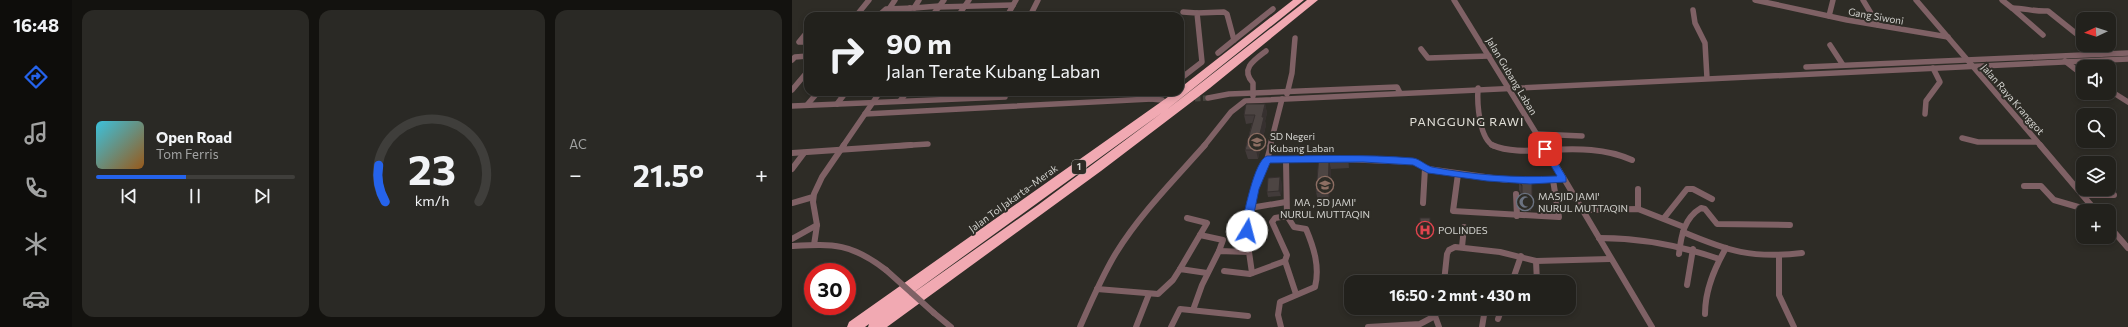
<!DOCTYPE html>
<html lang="id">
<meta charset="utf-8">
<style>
body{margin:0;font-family:Commissioner,sans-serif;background:#2a2925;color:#f1f3f6;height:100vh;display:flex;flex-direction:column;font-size:15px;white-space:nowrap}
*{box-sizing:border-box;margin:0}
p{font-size:13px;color:#a2a3a3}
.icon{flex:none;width:22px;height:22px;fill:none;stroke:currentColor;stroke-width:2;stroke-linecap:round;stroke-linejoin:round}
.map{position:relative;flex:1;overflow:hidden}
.panel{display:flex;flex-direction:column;gap:10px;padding:10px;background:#13120f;width:720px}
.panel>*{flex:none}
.banner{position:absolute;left:12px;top:12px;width:380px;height:84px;border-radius:12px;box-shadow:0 2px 6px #0003,0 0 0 1px #3f3e3b;background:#22211c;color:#f1f3f6;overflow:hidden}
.needle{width:26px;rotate:266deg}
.controls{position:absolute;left:1284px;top:12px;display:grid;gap:8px}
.controls a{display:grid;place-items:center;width:40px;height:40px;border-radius:8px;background:#22211c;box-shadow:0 2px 6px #0003,0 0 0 1px #3f3e3b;font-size:20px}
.speed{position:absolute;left:12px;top:263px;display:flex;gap:8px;font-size:20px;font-weight:700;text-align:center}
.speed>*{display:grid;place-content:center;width:52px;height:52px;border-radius:50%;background:#22211c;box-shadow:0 2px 6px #0003,0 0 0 1px #3f3e3b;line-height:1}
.speed .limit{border:6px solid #d22;background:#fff;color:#111}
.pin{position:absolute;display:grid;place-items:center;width:34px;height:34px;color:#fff;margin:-17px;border-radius:8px;box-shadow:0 2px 6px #0006}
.me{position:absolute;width:44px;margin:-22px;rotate:8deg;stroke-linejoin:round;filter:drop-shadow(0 0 3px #0008)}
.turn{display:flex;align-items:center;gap:14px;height:84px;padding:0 16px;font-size:18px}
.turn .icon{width:52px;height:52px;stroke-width:2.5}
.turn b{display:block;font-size:28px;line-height:34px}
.big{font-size:30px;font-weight:700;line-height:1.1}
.panel .tile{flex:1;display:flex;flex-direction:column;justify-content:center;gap:6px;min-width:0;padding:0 14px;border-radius:12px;background:#2a2925}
.panel .dial{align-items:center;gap:0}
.dial svg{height:104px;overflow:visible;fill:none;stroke:#3f3e3b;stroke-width:7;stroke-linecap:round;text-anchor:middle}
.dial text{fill:#f1f3f6;stroke:none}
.song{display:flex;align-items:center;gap:12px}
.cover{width:48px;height:48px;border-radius:6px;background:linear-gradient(135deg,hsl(190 70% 55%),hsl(30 70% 35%))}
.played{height:4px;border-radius:2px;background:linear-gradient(90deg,#2563eb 45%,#3f3e3b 45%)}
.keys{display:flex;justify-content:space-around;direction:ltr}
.heat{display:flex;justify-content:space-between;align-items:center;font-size:22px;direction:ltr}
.panel .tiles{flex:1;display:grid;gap:10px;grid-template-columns:repeat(3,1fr)}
.trip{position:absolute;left:552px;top:275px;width:232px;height:40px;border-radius:12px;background:#22211c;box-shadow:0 2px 6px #0003,0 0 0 1px #3f3e3b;font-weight:700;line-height:40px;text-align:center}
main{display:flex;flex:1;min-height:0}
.tabs{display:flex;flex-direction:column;width:72px;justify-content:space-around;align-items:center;background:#0e0d0b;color:#a2a3a3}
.tabs .icon{width:28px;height:28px}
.tabs .active{color:#2563eb}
.tabs b{font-size:18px;color:#f1f3f6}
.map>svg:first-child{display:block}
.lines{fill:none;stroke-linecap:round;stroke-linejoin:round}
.minor-tunnel{stroke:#47453f;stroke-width:5.5;stroke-dasharray:5.5 2.5;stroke-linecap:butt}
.minor-far1{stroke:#7f6165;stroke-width:5.5}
.minor{stroke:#7f6165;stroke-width:6}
.motorway{fill:#f1a9b2;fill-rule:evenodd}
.minor-bridge{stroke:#7f6165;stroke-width:6}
.wall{fill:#423b3a}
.shaded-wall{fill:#36302f}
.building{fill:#4d4543;stroke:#36302f}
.route{fill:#2563eb;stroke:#184099}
.labels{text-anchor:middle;stroke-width:4;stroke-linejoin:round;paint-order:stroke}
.shield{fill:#2e2c26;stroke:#a1a09c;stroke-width:1}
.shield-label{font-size:9px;font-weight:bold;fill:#d2d2ce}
.street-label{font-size:10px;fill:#d2d2ce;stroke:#2e2c26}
.poi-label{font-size:10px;fill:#d2d2ce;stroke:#2e2c26;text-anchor:start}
.quarter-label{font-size:12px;letter-spacing:1px;fill:#e2e0d8;stroke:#2e2c26}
</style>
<main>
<nav class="tabs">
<b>16:48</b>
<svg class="icon active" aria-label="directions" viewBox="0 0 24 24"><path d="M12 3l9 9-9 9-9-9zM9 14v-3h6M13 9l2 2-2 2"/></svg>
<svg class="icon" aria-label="music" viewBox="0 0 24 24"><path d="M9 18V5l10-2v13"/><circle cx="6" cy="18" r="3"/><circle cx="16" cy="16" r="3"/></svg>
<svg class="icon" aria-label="phone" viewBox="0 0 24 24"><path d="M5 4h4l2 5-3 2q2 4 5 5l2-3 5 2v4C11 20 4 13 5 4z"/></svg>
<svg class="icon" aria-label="climate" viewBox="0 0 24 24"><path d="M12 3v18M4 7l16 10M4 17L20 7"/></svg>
<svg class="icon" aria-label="car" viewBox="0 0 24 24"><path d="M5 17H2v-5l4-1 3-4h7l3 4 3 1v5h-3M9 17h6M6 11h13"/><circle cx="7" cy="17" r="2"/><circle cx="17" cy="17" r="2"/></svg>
</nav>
<section class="panel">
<div class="tiles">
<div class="tile">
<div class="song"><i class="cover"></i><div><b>Open Road</b><p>Tom Ferris</p></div></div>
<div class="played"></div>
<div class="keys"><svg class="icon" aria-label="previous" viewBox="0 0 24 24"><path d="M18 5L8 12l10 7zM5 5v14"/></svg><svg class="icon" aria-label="pause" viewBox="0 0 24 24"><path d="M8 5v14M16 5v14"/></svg><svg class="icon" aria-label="next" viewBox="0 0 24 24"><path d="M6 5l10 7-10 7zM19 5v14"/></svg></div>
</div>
<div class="tile dial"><svg viewBox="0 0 100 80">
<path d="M14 69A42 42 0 1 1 86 69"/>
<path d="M14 69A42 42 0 0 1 9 41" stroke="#2563eb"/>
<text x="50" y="56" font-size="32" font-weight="700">23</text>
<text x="50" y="72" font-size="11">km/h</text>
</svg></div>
<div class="tile"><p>AC</p>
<div class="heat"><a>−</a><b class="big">21.5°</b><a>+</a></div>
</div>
</div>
</section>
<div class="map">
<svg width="1336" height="327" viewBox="0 0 1336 327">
<rect width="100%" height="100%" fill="#2e2c26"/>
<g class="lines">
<!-- minor-tunnel -->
<path class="minor-tunnel" d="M379,100L416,98"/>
<!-- minor-far1 -->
<g class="minor-far1">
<path d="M127,0L122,8L147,6"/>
<path d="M662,0L752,146"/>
<path d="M963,0L1055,20L1156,37"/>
<path d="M1071,0L1086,25"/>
<path d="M1124,0L1249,146"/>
<path d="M1210,0L1220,8"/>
<path d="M146,7L221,5"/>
<path d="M97,9L103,0"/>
<path d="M901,10L903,23L913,43L915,78"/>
<path d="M405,13L432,12L435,14L442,40L426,53"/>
<path d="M64,16L77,0"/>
<path d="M86,16L94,9L122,8"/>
<path d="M112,16L118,8"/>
<path d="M140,16L152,0"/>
<path d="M166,16L177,0"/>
<path d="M215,16L224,0"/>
<path d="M238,16L246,0"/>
<path d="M1037,16L1041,0"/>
<path d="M16,31L7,42H16"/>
<path d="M1251,35L1220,8C1233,8 1243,12 1256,11L1291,39"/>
<path d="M442,40L481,9"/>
<path d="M1038,45L1051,65"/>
<path d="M1298,45L1309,54"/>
<path d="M629,49L636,58L697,56"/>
<path d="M0,60L3,57L16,56"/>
<path d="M1273,61L1291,75"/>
<path d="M1014,67L1336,53"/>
<path d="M388,79L410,62L405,13L391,12"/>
<path d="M686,88C685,103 687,139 702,146"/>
<path d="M0,90L16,71"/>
<path d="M1317,90L1336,102"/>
<path d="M495,94L500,73L503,38"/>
<path d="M461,96V83C448,69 462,60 474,51"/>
<path d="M416,98L437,94L605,87L608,93"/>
<path d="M359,99L370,100"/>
<path d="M108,101L115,92"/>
<path d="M45,104L54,92"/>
<path d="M15,105L26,92"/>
<path d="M0,106L213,97"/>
<path d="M73,114L359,99L370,92"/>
<path d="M1133,114L1134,101L1148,82L1141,68"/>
<path d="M744,134L790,136"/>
<path d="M1170,138L1186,142H1245"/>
<path d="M51,146L88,92"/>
<path d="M104,146L136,144"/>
<path d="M412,146L439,112L453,101L1336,59"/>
<path d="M478,146L490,99"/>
</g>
<!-- minor -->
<g class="minor">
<path d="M479,145L475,160L533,159"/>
<path d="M700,145C716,152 734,151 752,150C782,149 811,147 840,160"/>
<path d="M752,145L860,327"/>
<path d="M1248,145L1304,211"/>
<path d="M0,153L119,145"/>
<path d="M548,159L623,162L636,169L715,180L771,179"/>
<path d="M0,169L12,153"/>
<path d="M666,174L661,211L767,217L761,180"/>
<path d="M1232,186H1249L1262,200L1300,211"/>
<path d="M846,189V209"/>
<path d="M724,194L725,216"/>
<path d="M1291,195H1322"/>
<path d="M0,203L21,197"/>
<path d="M631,203L633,168"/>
<path d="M458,208L494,202"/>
<path d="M792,210L846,209L892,227"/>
<path d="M872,218L895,189H901L920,199"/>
<path d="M1317,226L1336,248"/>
<path d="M891,232C936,251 960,259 1010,253"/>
<path d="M408,235L431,240L427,251"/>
<path d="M807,238C849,238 887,245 927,259"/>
<path d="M0,239L25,225"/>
<path d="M22,245L25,225L21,202L22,194L30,177L52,145"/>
<path d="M0,246C42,244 59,243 94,270"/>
<path d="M670,247L672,227"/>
<path d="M457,252C458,241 454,237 454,228C453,209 467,177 475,160"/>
<path d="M887,254C889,236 892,218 909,208L913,209L925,224L998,225"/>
<path d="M987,256V295L1002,327"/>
<path d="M493,261L495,255L480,222L483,218L495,216"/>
<path d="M744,261L745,282"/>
<path d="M388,269L415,223L395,218"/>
<path d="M432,271L458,274L493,261L504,294"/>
<path d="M652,282L655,254L657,250L663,247L708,252L744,261L818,259"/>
<path d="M720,282L729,256"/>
<path d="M895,285L901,249"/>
<path d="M305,289L366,294L381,280L388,269L415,273"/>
<path d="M645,308L643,316L647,327"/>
<path d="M401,310L410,285L427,251L457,252L460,273"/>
<path d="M142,313L159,327"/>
<path d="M913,314C913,290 922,269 934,248"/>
<path d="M706,319L710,308"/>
<path d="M288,327C299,302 310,276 324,253C348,214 382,180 413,145"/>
<path d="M344,327L357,294"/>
<path d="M379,327L388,309L456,316"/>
<path d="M489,327L486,315L488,302L523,287C528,267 522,248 514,229L502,227L495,216L494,160"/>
<path d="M576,327L628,324L643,316"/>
<path d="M690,327L692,315"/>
</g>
<!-- motorway -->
<path class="motorway" d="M501,0H512L373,111L515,0H526L418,88L309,171L95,327H76L77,324L73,327H55L57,322L383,92H388V88ZM371,112L246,205L114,298Z"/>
<!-- minor-bridge -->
<path class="minor-bridge" d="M94,270L142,313"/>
</g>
<!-- wall -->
<g class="wall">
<path d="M473,104L475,113L473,121L474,125L466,159H456L453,150L460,123L454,124L452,115Z"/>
<path d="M527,156H556L557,168L539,169L537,200L526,201L524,192Z"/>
<path d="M727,182L740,202L739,211L729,210V194L727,190Z"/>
<path d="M490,183L489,196L476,197L475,192Z"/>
<path d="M628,218H638V235L628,236Z"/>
</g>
<!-- shaded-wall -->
<g class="shaded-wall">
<path d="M473,104L475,113L473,121L474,125L466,159L464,150Z"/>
<path d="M537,161L539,169L537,200L536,192Z"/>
<path d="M488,177L490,183L489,196L487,191Z"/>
</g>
<!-- building -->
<g class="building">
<path d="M454,104H473L470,117H472L464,150H453L463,115H452Z"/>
<path d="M527,156H556V160L537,161L536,192H524Z"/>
<path d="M488,177L487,191L475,192L476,178Z"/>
<path d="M727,182H740V202H730V185Z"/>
<rect x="628" y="218" width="10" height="12"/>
</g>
<!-- route -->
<path class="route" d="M753,146L756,147L774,177V182L738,184L695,181L636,173L621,165L571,162L478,163L467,189L459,228L460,231L455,235L451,234L449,228C452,215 462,160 475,156C523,156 573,154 621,158C628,159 633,165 640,167C681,175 723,178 765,176L749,149Z"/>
<!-- icons -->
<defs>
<symbol id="school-ring" viewBox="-11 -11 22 22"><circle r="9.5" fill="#2e2c26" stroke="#8d6e63" stroke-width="1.5"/><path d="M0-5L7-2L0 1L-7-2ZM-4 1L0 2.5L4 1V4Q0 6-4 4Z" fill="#8d6e63"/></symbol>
<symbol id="mosque-ring" viewBox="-11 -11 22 22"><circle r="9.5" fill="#2e2c26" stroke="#6b7280" stroke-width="1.5"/><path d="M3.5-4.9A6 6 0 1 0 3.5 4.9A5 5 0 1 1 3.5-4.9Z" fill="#6b7280"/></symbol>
<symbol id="hospital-ring" viewBox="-11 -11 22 22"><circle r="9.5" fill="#2e2c26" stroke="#e0444e" stroke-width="1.5"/><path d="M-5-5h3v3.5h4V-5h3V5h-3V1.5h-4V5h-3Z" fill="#e0444e"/></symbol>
</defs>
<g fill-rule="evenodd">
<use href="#school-ring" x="455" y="132" width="20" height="20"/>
<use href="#school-ring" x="523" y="175" width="20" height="20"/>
<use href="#mosque-ring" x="723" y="192" width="20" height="20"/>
<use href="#hospital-ring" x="623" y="220" width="20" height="20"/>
</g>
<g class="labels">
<!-- shield labels -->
<rect class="shield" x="280" y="160" width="14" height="14" rx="3"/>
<g class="shield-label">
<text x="287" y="170">1</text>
</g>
<!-- street labels -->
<g class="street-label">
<text transform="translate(1084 16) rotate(10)" y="4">Gang Siwoni</text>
<text transform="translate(720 76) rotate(59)" y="4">Jalan Gubang Laban</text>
<text transform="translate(1221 99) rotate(49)" y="4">Jalan Raya Kranggot</text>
<text transform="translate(221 198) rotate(-36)" y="4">Jalan Tol Jakarta–Merak</text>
</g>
<!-- poi labels -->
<g class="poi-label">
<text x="478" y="140">SD Negeri<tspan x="478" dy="12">Kubang Laban</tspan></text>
<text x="746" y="200">MASJID JAMI'<tspan x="746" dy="12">NURUL MUTTAQIN</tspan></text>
<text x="533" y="206" text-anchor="middle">MA , SD JAMI'<tspan x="533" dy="12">NURUL MUTTAQIN</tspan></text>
<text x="646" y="234">POLINDES</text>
</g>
<!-- quarter labels -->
<g class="quarter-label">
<text x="675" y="126">PANGGUNG RAWI</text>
</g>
</g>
</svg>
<div class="controls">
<a><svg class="needle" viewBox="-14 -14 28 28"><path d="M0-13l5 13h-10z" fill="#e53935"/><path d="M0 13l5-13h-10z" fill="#a2a3a3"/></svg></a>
<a><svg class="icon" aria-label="sound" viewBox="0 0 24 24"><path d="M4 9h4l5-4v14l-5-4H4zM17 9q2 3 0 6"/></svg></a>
<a><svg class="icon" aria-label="search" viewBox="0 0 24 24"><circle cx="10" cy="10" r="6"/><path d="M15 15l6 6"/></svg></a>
<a><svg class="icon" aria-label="layers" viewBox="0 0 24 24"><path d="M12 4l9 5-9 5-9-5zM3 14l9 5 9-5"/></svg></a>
<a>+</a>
</div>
<div class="speed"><div class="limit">30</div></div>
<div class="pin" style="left:753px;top:149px;background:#d93025"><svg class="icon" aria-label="arrive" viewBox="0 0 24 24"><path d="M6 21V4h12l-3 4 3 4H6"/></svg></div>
<svg class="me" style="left:455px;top:231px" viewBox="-20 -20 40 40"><circle r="19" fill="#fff"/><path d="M0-13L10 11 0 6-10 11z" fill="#2563eb"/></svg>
<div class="trip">16:50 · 2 mnt · 430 m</div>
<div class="banner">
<div class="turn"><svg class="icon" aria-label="right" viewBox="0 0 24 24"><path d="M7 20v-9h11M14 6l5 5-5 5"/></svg><div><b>90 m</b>Jalan Terate Kubang Laban</div></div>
</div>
</div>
</main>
